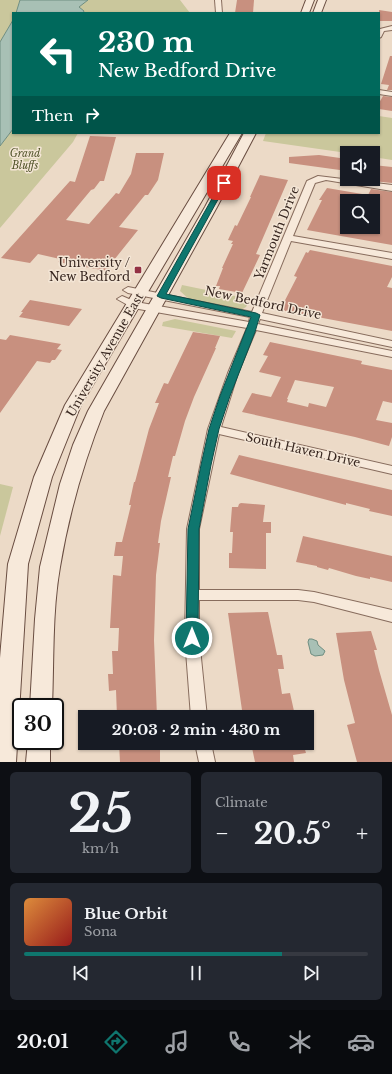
<!DOCTYPE html>
<meta charset="utf-8">
<style>
body{margin:0;font-family:"Libre Baskerville",serif;background:#242831;color:#f1f3f6;height:100vh;display:flex;flex-direction:column;font-size:15px;white-space:nowrap}
*{box-sizing:border-box;margin:0}
p{font-size:13px;color:#9ea1a6}
.icon{flex:none;width:22px;height:22px;fill:none;stroke:currentColor;stroke-width:2;stroke-linecap:round;stroke-linejoin:round}
.map{position:relative;height:762px;overflow:hidden}
.drawer{display:flex;flex-direction:column;gap:10px;padding:10px;background:#0d0f14;flex:1}
.drawer>*{flex:none}
.guide{position:absolute;left:12px;top:12px;width:368px;height:122px;border-radius:0px;box-shadow:0 1px 3px #0004;background:#00695c;color:#fff;overflow:hidden}
.tools{position:absolute;left:340px;top:146px;display:grid;gap:8px}
.tools a{display:grid;place-items:center;width:40px;height:40px;border-radius:0px;background:#171b24;box-shadow:0 1px 3px #0004;font-size:20px}
.speed{position:absolute;left:12px;top:698px;display:flex;gap:8px;font-size:20px;font-weight:700;text-align:center}
.speed>*{display:grid;place-content:center;width:52px;height:52px;border-radius:50%;background:#171b24;box-shadow:0 1px 3px #0004;line-height:1}
.speed .limit{border:2px solid #111;border-radius:6px;background:#fff;color:#111}
.pin{position:absolute;display:grid;place-items:center;width:34px;height:34px;color:#fff;margin:-17px;border-radius:8px;box-shadow:0 2px 6px #0006}
.me{position:absolute;width:44px;margin:-22px;rotate:0deg;stroke-linejoin:round;filter:drop-shadow(0 0 3px #0008)}
.turn{display:flex;align-items:center;gap:14px;height:84px;padding:0 20px;font-size:18px}
.turn .icon{width:52px;height:52px;stroke-width:2.5}
.turn b{display:block;font-size:28px;line-height:34px}
.then{display:flex;align-items:center;height:38px;padding:0 20px;background:#0003;gap:8px;font-size:15px}
.big{font-size:30px;font-weight:700;line-height:1.1}
.drawer .card{flex:1;display:flex;flex-direction:column;justify-content:center;gap:6px;min-width:0;padding:0 14px;border-radius:6px;background:#242831}
.drawer .dial{align-items:center;gap:0}
.dial b{font-size:52px;line-height:1}
.song{display:flex;align-items:center;gap:12px}
.cover{width:48px;height:48px;border-radius:6px;background:linear-gradient(135deg,hsl(30 70% 55%),hsl(0 70% 35%))}
.played{height:4px;border-radius:2px;background:linear-gradient(90deg,#0f766e 75%,#363941 75%)}
.keys{display:flex;justify-content:space-around;direction:ltr}
.heat{display:flex;justify-content:space-between;align-items:center;font-size:22px;direction:ltr}
.drawer .tiles{flex:1;display:grid;gap:10px;grid-template-columns:1fr 1fr}
.card:last-child{grid-column:span 2}
.trip{position:absolute;left:78px;top:710px;width:236px;height:40px;border-radius:0px;background:#171b24;box-shadow:0 1px 3px #0004;font-weight:700;line-height:40px;text-align:center}
.tabs{display:flex;height:64px;justify-content:space-around;align-items:center;background:#090b0e;color:#9ea1a6}
.tabs .icon{width:28px;height:28px}
.tabs .current{color:#0f766e}
.tabs b{font-size:18px;color:#f1f3f6}
.map>svg:first-child{display:block}
.green{fill:#cac79c}
.water{fill:#a8c0b5;stroke:#6f8e81}
.building{fill:#c8907f;fill-rule:evenodd}
.lines{fill:none;stroke-linecap:round;stroke-linejoin:round}
.minor-casing{stroke:#876c5d;stroke-width:2}
.secondary-casing{stroke:#694d41;stroke-width:2}
.minor{fill:#f7e9da;fill-rule:evenodd}
.secondary{fill:#f7e9da;fill-rule:evenodd}
.route{fill:#0f766e;stroke:#0a4d48}
.poi-dot{fill:#933144;stroke:#f4e6d6;stroke-width:1.5}
.labels{text-anchor:middle;stroke-width:3;stroke-linejoin:round;paint-order:stroke}
.far-park-label{font-size:10px;font-style:italic;fill:#505328;stroke:#f4e6d6}
.street-label{font-size:12px;fill:#382720;stroke:#f4e6d6}
.poi-label{font-size:12px;fill:#382720;stroke:#f4e6d6;text-anchor:end}
</style>
<div class="map">
<svg width="392" height="762" viewBox="0 0 392 762">
<rect width="100%" height="100%" fill="#ecdac7"/>
<!-- green -->
<g class="green">
<path d="M0,0H20L16,13H13V20L0,42Z"/>
<path d="M88,0H180L190,13H83L84,11L79,7Z"/>
<path d="M379,116L392,118V160L373,157V153H347L263,141L266,133H379Z"/>
<path d="M13,129V133H78L73,142L0,228V146Z"/>
<path d="M182,285L250,299L246,307L241,310L190,300L180,291Z"/>
<path d="M175,319L236,331L232,338L162,326L163,322Z"/>
<path d="M0,484L13,487L0,536Z"/>
</g>
<!-- water -->
<g class="water">
<path d="M20,0H88L79,7L84,11L83,13H16Z"/>
<path d="M13,20V129L0,146V42Z"/>
<path d="M309,639H312L317,641L318,645L325,651L323,655L315,656L311,654L308,642Z"/>
</g>
<!-- building -->
<g class="building">
<path d="M237,0H254L253,13H235Z"/>
<path d="M379,10L392,12V21H379Z"/>
<path d="M390,56H392V90H387L389,85L381,84Z"/>
<path d="M383,96L392,97V111L379,109V103Z"/>
<path d="M90,136L116,137L104,181H100L94,189L91,190L66,220L89,224L116,193L119,194L131,174L136,153H164L158,180L148,195H145L119,227L138,230L114,260L115,261L107,271L58,262L60,259L38,254L30,263L1,258L70,181L75,182Z"/>
<path d="M319,155L347,159V171L289,163V157Z"/>
<path d="M373,165L392,167V183L373,181Z"/>
<path d="M260,175L288,180L256,254L260,255L242,293L219,289L220,286H216L223,268H222L233,244H231L233,241L228,240L235,225L237,226L251,197H250Z"/>
<path d="M327,188L368,195L371,189L392,192V245L307,230L322,200H319ZM347,201H373V227H345L347,222Z"/>
<path d="M310,250L392,266V277L387,287L392,288V331L280,310L297,277L294,276L306,252L308,253Z"/>
<path d="M30,300L82,309L69,326L19,317L23,312H21Z"/>
<path d="M193,332L220,336L215,348H216L194,397L185,421L175,456H173L168,477H171L161,521L158,543H160L156,575L154,640L157,717H117L116,690L109,691L108,674H113L112,651H118L119,628H110L113,575L121,576L123,556H114L116,542H122L131,505H129L134,482H135L149,429L159,403H155L164,383L168,384Z"/>
<path d="M10,335L61,344L57,349L62,350L55,360H52L50,363L37,361L0,413V339L6,340Z"/>
<path d="M270,342L362,361L361,364L392,370V403L383,401L376,420L392,423V437L389,446L355,437L242,412L252,393L271,397L281,377L259,372L268,356L263,355ZM295,380L334,387L326,407L309,403L308,407L287,402L288,399H287Z"/>
<path d="M239,455L392,490V516L369,511L370,509L346,503V505L230,474Z"/>
<path d="M241,503L265,505L263,522H271V533H266V569L229,568V553H232L233,532H230L232,507H238L239,504Z"/>
<path d="M303,536L392,556V582L370,577V579L356,576L329,568L328,570L317,567V566L296,562Z"/>
<path d="M268,612L277,655H282L284,669H278L282,694L290,693L294,711H290L292,717H243L228,613Z"/>
<path d="M371,631L377,650H374L379,670L392,715V762H357L347,725L355,723L344,680L336,633Z"/>
<path d="M119,743H160V762H120Z"/>
<path d="M251,743H303L306,753L293,755L294,762H255Z"/>
</g>
<g class="lines">
<defs>
<g id="minor">
<path d="M215,0H221L222,13H216Z"/>
<path d="M392,26V30L384,31L381,37L379,38L380,29Z"/>
<path d="M379,90L392,92V96L379,94Z"/>
<path d="M318,176L392,185V191L326,180L315,183L293,236L392,253V259L291,241L262,313L392,341V347L260,319L258,324L392,351V357L256,330L238,373L221,427L392,466V474L219,434L199,529V590H298L314,592L392,610V622L314,602L298,600H199V638L207,717H191L185,638L187,529L208,429L228,373L247,328L133,308L117,299L122,296L136,302L249,322L250,317L128,293L123,290L128,287L252,312L307,181Z"/>
<path d="M195,743H211L215,762H199Z"/>
</g>
<g id="secondary">
<path d="M306,0H314L309,13H301Z"/>
<path d="M318,0H326L321,13H313Z"/>
<path d="M230,133H242L81,405L52,477L28,564L16,762H0V658L8,564L34,477L65,405Z"/>
<path d="M244,133H256L217,207L104,411C84,461 69,513 60,567C52,612 54,661 52,707H30L35,619L40,567L60,484L73,445L88,411L205,207Z"/>
<path d="M28,741H50V762H26Z"/>
</g>
</defs>
<!-- minor casing -->
<use href="#minor" class="minor-casing"/>
<!-- secondary casing -->
<use href="#secondary" class="secondary-casing"/>
<!-- minor -->
<use href="#minor" class="minor"/>
<!-- secondary -->
<use href="#secondary" class="secondary"/>
</g>
<!-- route -->
<path class="route" d="M222,181L227,183L166,294L256,313L260,315L255,332L230,396L219,429L211,465L199,529L198,638L196,642L192,643L188,642L186,638L188,529L201,465L209,429L220,396L251,317L161,298L157,296Z"/>
<!-- markers -->
<rect class="poi-dot" x="134" y="266" width="8" height="8" rx="2"/>
<g class="labels">
<!-- far-park labels -->
<g class="far-park-label">
<text x="25" y="157">Grand<tspan x="25" dy="12">Bluffs</tspan></text>
</g>
<!-- street labels -->
<g class="street-label">
<text transform="translate(277 233) rotate(-68)" y="4">Yarmouth Drive</text>
<text transform="translate(263 303) rotate(12)" y="4">New Bedford Drive</text>
<text transform="translate(105 355) rotate(-60)" y="4">University Avenue East</text>
<text transform="translate(303 450) rotate(13)" y="4">South Haven Drive</text>
</g>
<!-- poi labels -->
<g class="poi-label">
<text x="130" y="267">University /<tspan x="130" dy="14">New Bedford</tspan></text>
</g>
</g>
</svg>
<div class="tools">
<a><svg class="icon" aria-label="sound" viewBox="0 0 24 24"><path d="M4 9h4l5-4v14l-5-4H4zM17 9q2 3 0 6"/></svg></a>
<a><svg class="icon" aria-label="search" viewBox="0 0 24 24"><circle cx="10" cy="10" r="6"/><path d="M15 15l6 6"/></svg></a>
</div>
<div class="speed"><div class="limit">30</div></div>
<div class="pin" style="left:224px;top:183px;background:#d93025"><svg class="icon" aria-label="arrive" viewBox="0 0 24 24"><path d="M6 21V4h12l-3 4 3 4H6"/></svg></div>
<svg class="me" style="left:192px;top:638px" viewBox="-20 -20 40 40"><circle r="17" fill="#0f766e" stroke="#fff" stroke-width="3"/><path d="M0-11L8 9 0 5-8 9z" fill="#fff"/></svg>
<div class="trip">20:03 · 2 min · 430 m</div>
<div class="guide">
<div class="turn"><svg class="icon" aria-label="left" viewBox="0 0 24 24"><path d="M17 20v-9H6M10 6l-5 5 5 5"/></svg><div><b>230 m</b>New Bedford Drive</div></div>
<div class="then">Then<svg class="icon" aria-label="right" viewBox="0 0 24 24"><path d="M7 20v-9h11M14 6l5 5-5 5"/></svg></div>
</div>
</div>
<section class="drawer">
<div class="tiles">
<div class="card dial"><b>25</b><p>km/h</p></div>
<div class="card"><p>Climate</p>
<div class="heat"><a>−</a><b class="big">20.5°</b><a>+</a></div>
</div>
<div class="card">
<div class="song"><i class="cover"></i><div><b>Blue Orbit</b><p>Sona</p></div></div>
<div class="played"></div>
<div class="keys"><svg class="icon" aria-label="previous" viewBox="0 0 24 24"><path d="M18 5L8 12l10 7zM5 5v14"/></svg><svg class="icon" aria-label="pause" viewBox="0 0 24 24"><path d="M8 5v14M16 5v14"/></svg><svg class="icon" aria-label="next" viewBox="0 0 24 24"><path d="M6 5l10 7-10 7zM19 5v14"/></svg></div>
</div>
</div>
</section>
<nav class="tabs">
<b>20:01</b>
<svg class="icon current" aria-label="directions" viewBox="0 0 24 24"><path d="M12 3l9 9-9 9-9-9zM9 14v-3h6M13 9l2 2-2 2"/></svg>
<svg class="icon" aria-label="music" viewBox="0 0 24 24"><path d="M9 18V5l10-2v13"/><circle cx="6" cy="18" r="3"/><circle cx="16" cy="16" r="3"/></svg>
<svg class="icon" aria-label="phone" viewBox="0 0 24 24"><path d="M5 4h4l2 5-3 2q2 4 5 5l2-3 5 2v4C11 20 4 13 5 4z"/></svg>
<svg class="icon" aria-label="climate" viewBox="0 0 24 24"><path d="M12 3v18M4 7l16 10M4 17L20 7"/></svg>
<svg class="icon" aria-label="car" viewBox="0 0 24 24"><path d="M5 17H2v-5l4-1 3-4h7l3 4 3 1v5h-3M9 17h6M6 11h13"/><circle cx="7" cy="17" r="2"/><circle cx="17" cy="17" r="2"/></svg>
</nav>
